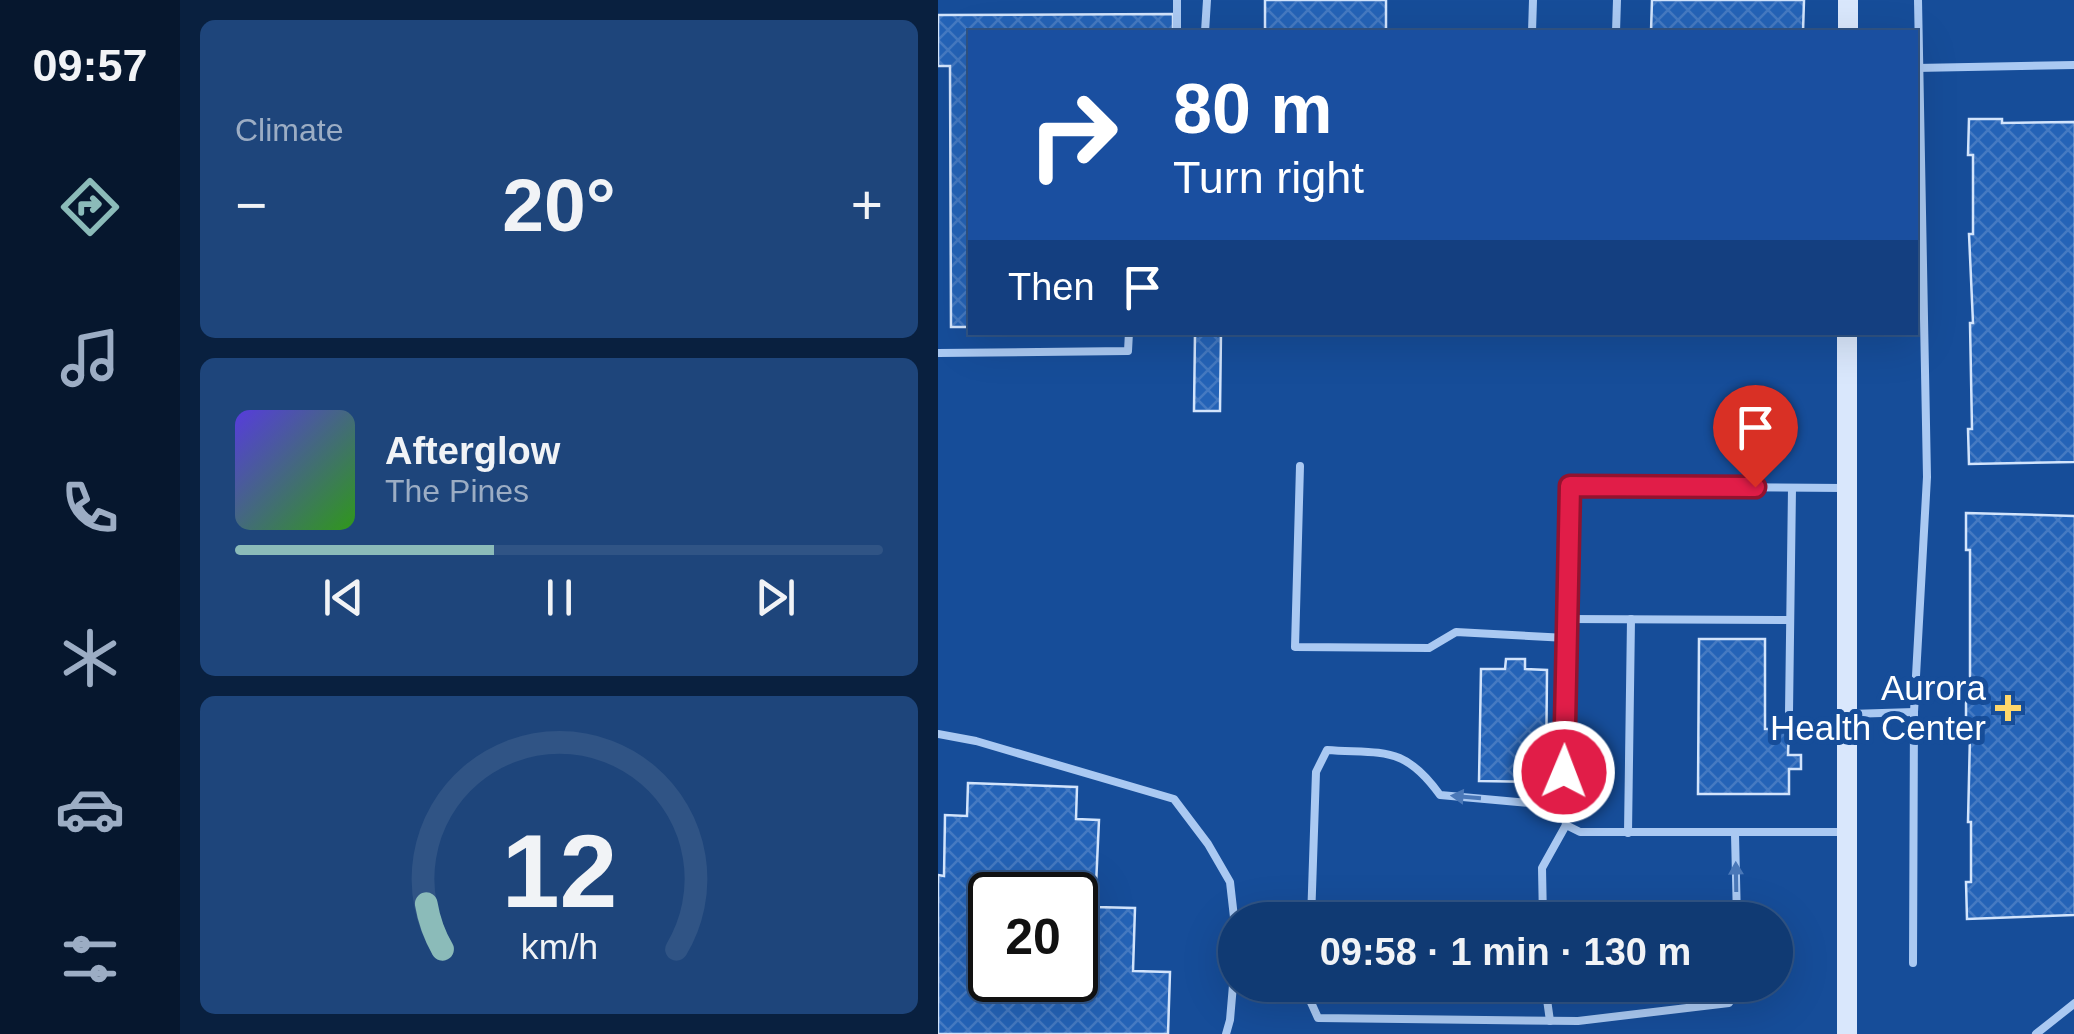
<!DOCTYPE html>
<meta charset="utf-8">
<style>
body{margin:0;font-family:Helvetica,sans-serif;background:#1e457b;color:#f1f3f6;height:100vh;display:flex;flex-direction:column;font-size:38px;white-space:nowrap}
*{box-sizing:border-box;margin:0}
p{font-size:32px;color:#9cadc4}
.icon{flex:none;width:55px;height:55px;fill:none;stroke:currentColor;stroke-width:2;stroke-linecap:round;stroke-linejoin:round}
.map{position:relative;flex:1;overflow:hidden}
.side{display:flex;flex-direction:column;gap:20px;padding:20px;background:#09203f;width:758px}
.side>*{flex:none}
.guide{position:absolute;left:30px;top:30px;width:950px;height:305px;border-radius:0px;box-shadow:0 10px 40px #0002,0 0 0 2px #305485;background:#1a4fa0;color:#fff;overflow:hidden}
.speed{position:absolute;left:30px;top:872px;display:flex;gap:20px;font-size:50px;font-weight:700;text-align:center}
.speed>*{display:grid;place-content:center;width:130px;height:130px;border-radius:50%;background:#103a73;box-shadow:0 10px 40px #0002,0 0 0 2px #305485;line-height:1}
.speed .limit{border:5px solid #111;border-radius:15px;background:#fff;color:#111}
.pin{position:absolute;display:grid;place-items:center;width:85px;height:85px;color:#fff;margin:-102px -42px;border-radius:50% 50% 50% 0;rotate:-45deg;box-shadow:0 0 10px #0007}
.pin .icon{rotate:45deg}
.me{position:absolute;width:110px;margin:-55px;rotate:1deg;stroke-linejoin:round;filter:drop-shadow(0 0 8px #0008)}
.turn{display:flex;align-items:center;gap:35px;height:210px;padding:0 40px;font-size:45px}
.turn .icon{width:130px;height:130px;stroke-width:2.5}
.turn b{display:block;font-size:70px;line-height:85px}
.then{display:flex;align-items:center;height:95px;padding:0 40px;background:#0003;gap:20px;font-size:38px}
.big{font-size:75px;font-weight:600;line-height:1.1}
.side .widget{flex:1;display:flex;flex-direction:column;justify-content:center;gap:15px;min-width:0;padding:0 35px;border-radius:15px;background:#1e457b}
.side .dial{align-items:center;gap:0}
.dial svg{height:260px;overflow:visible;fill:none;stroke:#305485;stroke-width:7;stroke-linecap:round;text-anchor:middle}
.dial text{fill:#f1f3f6;stroke:none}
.song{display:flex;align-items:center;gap:30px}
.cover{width:120px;height:120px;border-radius:15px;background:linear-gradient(135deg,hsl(250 70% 55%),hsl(110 70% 35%))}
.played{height:10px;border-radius:5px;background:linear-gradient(90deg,#8bbbb9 40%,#305485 40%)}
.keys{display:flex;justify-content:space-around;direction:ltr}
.heat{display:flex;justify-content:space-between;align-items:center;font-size:55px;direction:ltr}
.trip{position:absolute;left:280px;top:902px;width:575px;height:100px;border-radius:50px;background:#103a73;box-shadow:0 10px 40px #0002,0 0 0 2px #305485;font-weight:600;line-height:100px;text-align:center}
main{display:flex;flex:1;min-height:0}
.tabs{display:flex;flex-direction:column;width:180px;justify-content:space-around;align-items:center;background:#06172e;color:#9cadc4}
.tabs .icon{width:70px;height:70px}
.tabs .on{color:#8bbbb9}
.tabs b{font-size:45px;color:#f1f3f6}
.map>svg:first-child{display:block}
.building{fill:url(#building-cross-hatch);stroke:#d2e4fc;stroke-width:2.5;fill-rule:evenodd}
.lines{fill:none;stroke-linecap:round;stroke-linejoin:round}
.lane{stroke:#aac9f2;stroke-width:8}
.secondary{stroke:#d9e7fc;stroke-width:20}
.oneway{fill:#4a78b8}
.route-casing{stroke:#92132f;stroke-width:25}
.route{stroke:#e11d48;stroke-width:18}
.poi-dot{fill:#ffd76b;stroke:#164d99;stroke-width:4}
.labels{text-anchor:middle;stroke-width:10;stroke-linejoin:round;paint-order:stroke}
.poi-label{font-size:35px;fill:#fff;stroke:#164d99;text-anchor:end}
</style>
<main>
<nav class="tabs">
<b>09:57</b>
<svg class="icon on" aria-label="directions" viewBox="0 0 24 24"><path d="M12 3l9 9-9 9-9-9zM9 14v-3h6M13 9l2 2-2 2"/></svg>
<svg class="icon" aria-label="music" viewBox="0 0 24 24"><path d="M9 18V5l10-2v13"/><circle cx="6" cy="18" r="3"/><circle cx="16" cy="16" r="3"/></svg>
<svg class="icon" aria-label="phone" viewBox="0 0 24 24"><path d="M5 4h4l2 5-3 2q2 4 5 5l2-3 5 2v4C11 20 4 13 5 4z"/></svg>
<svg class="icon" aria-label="climate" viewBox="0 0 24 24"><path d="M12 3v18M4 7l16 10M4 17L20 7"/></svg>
<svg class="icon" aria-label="car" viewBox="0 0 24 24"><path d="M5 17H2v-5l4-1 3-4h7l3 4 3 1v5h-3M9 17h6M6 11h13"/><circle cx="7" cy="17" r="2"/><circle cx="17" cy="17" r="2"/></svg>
<svg class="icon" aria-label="filters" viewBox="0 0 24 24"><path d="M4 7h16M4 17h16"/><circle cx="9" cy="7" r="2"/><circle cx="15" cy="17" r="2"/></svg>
</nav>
<section class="side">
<div class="widget"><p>Climate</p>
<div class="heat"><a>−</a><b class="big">20°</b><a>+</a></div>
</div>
<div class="widget">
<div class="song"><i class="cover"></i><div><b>Afterglow</b><p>The Pines</p></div></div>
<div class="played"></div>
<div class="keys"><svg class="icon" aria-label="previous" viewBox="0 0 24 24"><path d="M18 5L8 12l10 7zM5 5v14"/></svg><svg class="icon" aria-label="pause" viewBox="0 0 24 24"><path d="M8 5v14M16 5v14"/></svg><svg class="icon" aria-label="next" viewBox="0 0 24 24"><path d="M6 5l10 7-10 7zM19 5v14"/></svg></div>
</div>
<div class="widget dial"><svg viewBox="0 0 100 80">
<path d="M14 69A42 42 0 1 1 86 69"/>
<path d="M14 69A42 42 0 0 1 9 55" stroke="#8bbbb9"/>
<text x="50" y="56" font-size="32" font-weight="700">12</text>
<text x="50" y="72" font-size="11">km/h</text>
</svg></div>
</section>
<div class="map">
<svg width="1137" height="1034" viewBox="0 0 1137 1034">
<defs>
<pattern id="building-cross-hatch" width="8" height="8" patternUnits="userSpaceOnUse" patternTransform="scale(2.5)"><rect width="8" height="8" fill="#2463b7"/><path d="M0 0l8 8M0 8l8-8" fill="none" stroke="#457ac2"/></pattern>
</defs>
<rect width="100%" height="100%" fill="#164d99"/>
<!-- building -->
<g class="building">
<rect x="327" y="0" width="121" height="32"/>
<path d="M714,0H866L865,32H713Z"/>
<path d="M235,14V32H32V327H13L12,66H0V15Z"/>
<path d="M1031,119H1064V123L1137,122V462L1031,464L1030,429H1034L1032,323H1035L1031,234H1035V155H1030Z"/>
<path d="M257,332H283L282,411H256Z"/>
<path d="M1028,513L1137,516V915L1029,919L1028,882H1033V822H1030L1032,735H1028V698H1032V550H1028Z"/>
<path d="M761,639H827V729H851L850,755H863V769H851V794H760Z"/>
<path d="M568,659H587V669L609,670L608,782L541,781L543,669H567Z"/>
<path d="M30,783L139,787L138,819L161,820L157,907L197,908L195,971L232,972L230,1034H0V875L6,876L7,815L29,816ZM52,895H138V980H52Z"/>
</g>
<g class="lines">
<!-- lane -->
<g class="lane">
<path d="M239,32V0"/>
<path d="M267,32L269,0"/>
<path d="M594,32L595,0"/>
<path d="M678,32L679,0"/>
<path d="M978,68L1137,65"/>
<path d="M0,353L190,351L191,332"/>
<path d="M362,466L357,647L491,648L518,632L629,638"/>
<path d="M906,488L632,486L625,806L628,825L642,832H908"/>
<path d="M630,619L852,620"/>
<path d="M851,712L854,488"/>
<path d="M912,714L976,712"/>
<path d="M0,734L38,741L236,799L270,844L292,882L298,935"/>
<path d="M690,833L693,619"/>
<path d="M797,834L799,920"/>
<path d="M373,920L378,772L389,750C446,754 466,745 502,795L625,806"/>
<path d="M605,920L604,868L628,825"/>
<path d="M975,963L976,712L989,477L980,0"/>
<path d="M371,985V998L380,1018L640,1021L791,1003L800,985"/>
<path d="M607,985L612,1021"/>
<path d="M288,1034L292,1020L298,950"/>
<path d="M1098,1034L1137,1003"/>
</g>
<!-- secondary -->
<g class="secondary">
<path d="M910,0V32"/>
<path d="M909,332V1034"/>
</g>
</g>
<!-- one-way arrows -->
<defs><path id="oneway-solid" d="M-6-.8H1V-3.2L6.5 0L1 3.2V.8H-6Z" transform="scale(2.5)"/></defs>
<g class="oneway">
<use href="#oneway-solid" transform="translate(528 797) rotate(-175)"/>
<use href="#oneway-solid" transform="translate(798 877) rotate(-91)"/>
</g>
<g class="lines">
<defs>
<path id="route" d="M626,772L632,486L817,487"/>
</defs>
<!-- route casing -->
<use href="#route" class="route-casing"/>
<!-- route -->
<use href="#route" class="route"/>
</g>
<!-- markers -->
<path class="poi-dot" d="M1065 693h10v10h10v10h-10v10h-10v-10h-10v-10h10z"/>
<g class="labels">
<!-- poi labels -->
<g class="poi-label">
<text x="1048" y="700">Aurora<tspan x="1048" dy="40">Health Center</tspan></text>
</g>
</g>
</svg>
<div class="speed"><div class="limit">20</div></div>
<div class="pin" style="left:817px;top:487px;background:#d93025"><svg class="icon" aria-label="arrive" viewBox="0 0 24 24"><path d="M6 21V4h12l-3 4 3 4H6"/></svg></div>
<svg class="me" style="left:626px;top:772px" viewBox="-20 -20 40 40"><circle r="17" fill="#e11d48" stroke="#fff" stroke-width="3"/><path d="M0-11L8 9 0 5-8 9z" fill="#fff"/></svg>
<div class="trip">09:58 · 1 min · 130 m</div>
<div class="guide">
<div class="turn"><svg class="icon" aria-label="right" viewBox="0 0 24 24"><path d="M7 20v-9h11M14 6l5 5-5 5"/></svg><div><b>80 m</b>Turn right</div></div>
<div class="then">Then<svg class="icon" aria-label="arrive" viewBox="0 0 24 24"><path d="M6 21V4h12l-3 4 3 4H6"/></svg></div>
</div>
</div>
</main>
